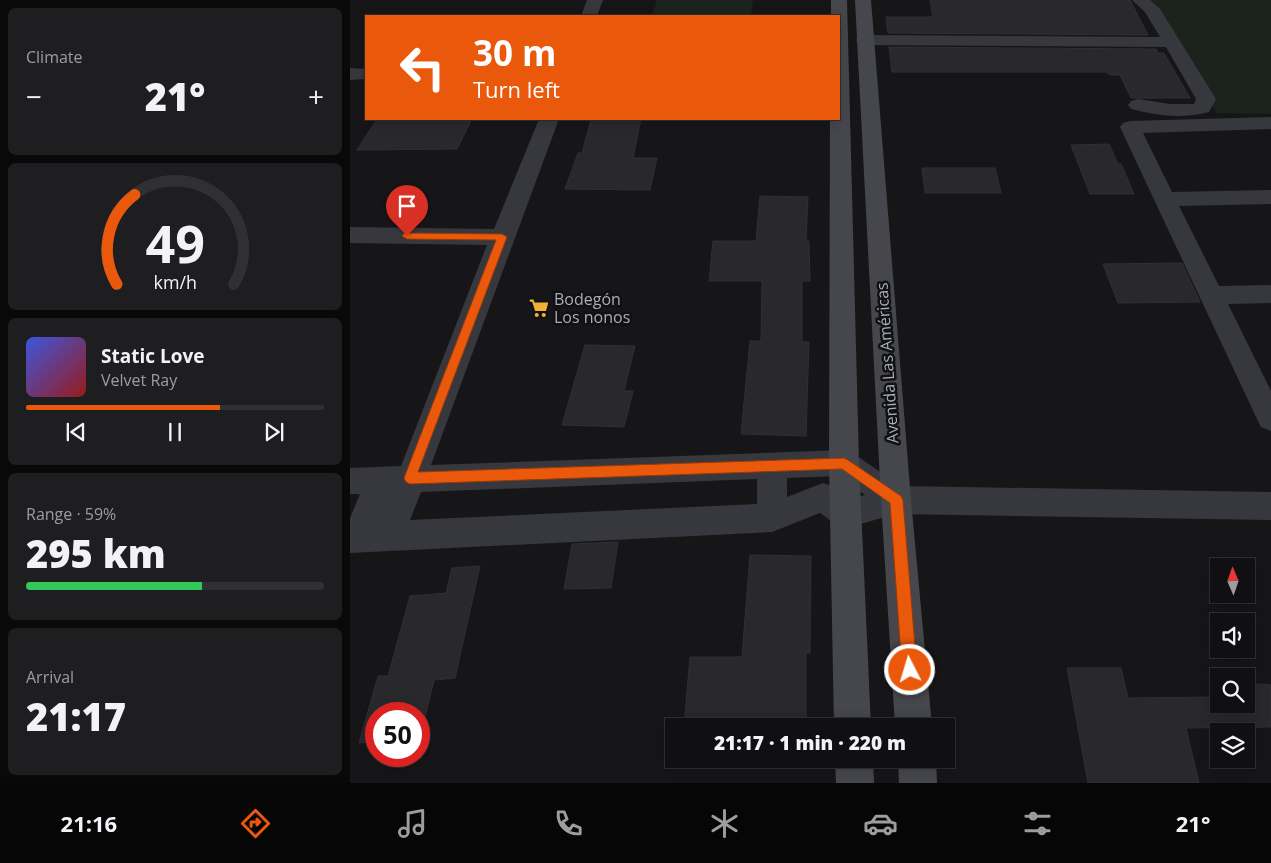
<!DOCTYPE html>
<meta charset="utf-8">
<style>
body{margin:0;font-family:"Open Sans",sans-serif;background:#1e1e20;color:#f1f3f6;height:100vh;display:flex;flex-direction:column;font-size:19px;white-space:nowrap}
*{box-sizing:border-box;margin:0}
p{font-size:16px;color:#9c9d9f}
.icon{flex:none;width:28px;height:28px;fill:none;stroke:currentColor;stroke-width:2;stroke-linecap:round;stroke-linejoin:round}
.map{position:relative;flex:1;overflow:hidden}
.panel{display:flex;flex-direction:column;gap:8px;padding:8px;background:#09090a;width:350px}
.panel>*{flex:none}
.hud{position:absolute;left:15px;top:15px;width:475px;height:105px;border-radius:0px;box-shadow:0 2px 12px #0003,0 0 0 1px #303032;background:#ea580c;color:#fff;overflow:hidden}
.needle{width:32px;rotate:358deg}
.controls{position:absolute;left:860px;top:558px;display:grid;gap:10px}
.controls a{display:grid;place-items:center;width:45px;height:45px;border-radius:0px;background:#101012;box-shadow:0 2px 12px #0003,0 0 0 1px #303032;font-size:25px}
.speed{position:absolute;left:15px;top:702px;display:flex;gap:10px;font-size:25px;font-weight:700;text-align:center}
.speed>*{display:grid;place-content:center;width:65px;height:65px;border-radius:50%;background:#101012;box-shadow:0 2px 12px #0003,0 0 0 1px #303032;line-height:1}
.speed .limit{border:8px solid #d22;background:#fff;color:#111}
.pin{position:absolute;display:grid;place-items:center;width:42px;height:42px;color:#fff;margin:-51px -21px;border-radius:50% 50% 50% 0;rotate:-45deg;box-shadow:0 0 5px #0007}
.pin .icon{rotate:45deg}
.me{position:absolute;width:55px;margin:-28px;rotate:355deg;stroke-linejoin:round;filter:drop-shadow(0 0 4px #0008)}
.turn{display:flex;align-items:center;gap:18px;height:105px;padding:0 25px;font-size:22px}
.turn .icon{width:65px;height:65px;stroke-width:2.5}
.turn b{display:block;font-size:35px;line-height:42px}
.big{font-size:38px;font-weight:800;line-height:1.1}
.panel .widget{flex:1;display:flex;flex-direction:column;justify-content:center;gap:8px;min-width:0;padding:0 18px;border-radius:8px;background:#1e1e20}
.panel .dial{align-items:center;gap:0}
.dial svg{height:130px;overflow:visible;fill:none;stroke:#303032;stroke-width:7;stroke-linecap:round;text-anchor:middle}
.dial text{fill:#f1f3f6;stroke:none}
.song{display:flex;align-items:center;gap:15px}
.cover{width:60px;height:60px;border-radius:8px;background:linear-gradient(135deg,hsl(230 70% 55%),hsl(0 70% 35%))}
.played{height:5px;border-radius:2px;background:linear-gradient(90deg,#ea580c 65%,#303032 65%)}
.keys{display:flex;justify-content:space-around;direction:ltr}
.heat{display:flex;justify-content:space-between;align-items:center;font-size:28px;direction:ltr}
.charge{height:8px;border-radius:4px;background:linear-gradient(90deg,#34c759 59%,#303032 0)}
.trip{position:absolute;left:315px;top:718px;width:290px;height:50px;border-radius:0px;background:#101012;box-shadow:0 2px 12px #0003,0 0 0 1px #303032;font-weight:800;line-height:50px;text-align:center}
.dock{display:flex;height:80px;justify-content:space-around;align-items:center;background:#060607;color:#9c9d9f}
.dock .icon{width:35px;height:35px}
.dock .active{color:#ea580c}
.dock b{font-size:22px;color:#f1f3f6}
main{display:flex;flex:1;min-height:0}
.map>svg:first-child{display:block}
.green{fill:#1c231d}
.building{fill:#29292c;stroke:#303034}
.lines{fill:none;stroke-linecap:round;stroke-linejoin:round}
.minor{fill:#37383d;fill-rule:evenodd}
.secondary{fill:#45474d;fill-rule:evenodd}
.route{fill:#ea580c;stroke:#983908}
.labels{text-anchor:middle;stroke-width:5;stroke-linejoin:round;paint-order:stroke}
.poi-label{font-size:16px;fill:#a8adb8;stroke:#111113;text-anchor:start}
.street-label{font-size:16px;fill:#a8adb8;stroke:#111113}
</style>
<main>
<section class="panel">
<div class="widget"><p>Climate</p>
<div class="heat"><a>−</a><b class="big">21°</b><a>+</a></div>
</div>
<div class="widget dial"><svg viewBox="0 0 100 80">
<path d="M14 69A42 42 0 1 1 86 69"/>
<path d="M14 69A42 42 0 0 1 25 14" stroke="#ea580c"/>
<text x="50" y="56" font-size="32" font-weight="700">49</text>
<text x="50" y="72" font-size="11">km/h</text>
</svg></div>
<div class="widget">
<div class="song"><i class="cover"></i><div><b>Static Love</b><p>Velvet Ray</p></div></div>
<div class="played"></div>
<div class="keys"><svg class="icon" aria-label="previous" viewBox="0 0 24 24"><path d="M18 5L8 12l10 7zM5 5v14"/></svg><svg class="icon" aria-label="pause" viewBox="0 0 24 24"><path d="M8 5v14M16 5v14"/></svg><svg class="icon" aria-label="next" viewBox="0 0 24 24"><path d="M6 5l10 7-10 7zM19 5v14"/></svg></div>
</div>
<div class="widget"><p>Range · 59%</p><b class="big">295 km</b><div class="charge"></div></div>
<div class="widget"><p>Arrival</p><b class="big">21:17</b></div>
</section>
<div class="map">
<svg width="921" height="783" viewBox="0 0 921 783">
<rect width="100%" height="100%" fill="#161618"/>
<!-- green -->
<g class="green">
<path d="M307,0H403L401,16H302Z"/>
<path d="M794,0H921V114L867,113Z"/>
</g>
<!-- building -->
<g class="building">
<path d="M580,0H780L798,35L538,33L536,17H583Z"/>
<path d="M539,47L806,49L808,53H814L840,98H781L770,75H760L756,72H542Z"/>
<path d="M27,119H122L107,149L7,150Z"/>
<path d="M291,119L283,158H307L300,190L215,189L228,153H232L241,120Z"/>
<path d="M759,144L768,164H771L784,194H740L721,145Z"/>
<path d="M572,168H645L651,193H575Z"/>
<path d="M410,196L458,197L456,241H459L460,281H452V342H459L456,436L391,434L400,341H411L412,281H359L363,241H406Z"/>
<path d="M832,263L850,302L768,303L753,264Z"/>
<path d="M235,345L285,346L274,391H283L274,427L212,425Z"/>
<path d="M268,542L261,588L214,589L222,544Z"/>
<path d="M400,555L461,556L460,653H456V726H334L340,657H392Z"/>
<path d="M130,566L105,678L84,680L70,738L69,714H26V741L9,743L28,676H38L60,596L96,593L102,568Z"/>
<path d="M717,668H771L778,698L869,697V704H896V683L921,685V727L836,728L849,783H738Z"/>
</g>
<g class="lines">
<!-- minor -->
<g class="minor">
<path d="M237,0H253L247,16H231Z"/>
<path d="M782,0H800L810,9L866,99L859,112C833,119 807,116 781,109L778,105L781,101L788,99L820,104H844L846,99L816,47L515,45L509,44L506,40L509,36L515,35L810,37L795,12Z"/>
<path d="M0,68L16,69V79L0,80Z"/>
<path d="M921,117V129L793,133L822,192L921,190V204L829,206L869,286L921,285V303L878,304L921,391V431L911,427L907,419L770,127L773,123L780,121Z"/>
<path d="M189,119H209L81,465L494,450L504,454L551,486L921,492V520L546,514L496,528L485,524L470,513L422,532L0,553V518L10,494H0V468L51,466L137,245L0,243V227L144,229ZM489,476L515,495L500,499L484,487L473,483L437,497V478ZM407,479V504L60,520L71,492Z"/>
</g>
<!-- secondary -->
<g class="secondary">
<path d="M481,0H497L509,463L521,726H484L479,463L480,119H489V16H481Z"/>
<path d="M505,0H521L561,500L582,726H545L531,500Z"/>
<path d="M485,759H523L524,783H486Z"/>
<path d="M548,759H586L587,783H549Z"/>
</g>
</g>
<!-- route -->
<path class="route" d="M54,233L152,234L157,237L68,472L494,458L498,460L551,496L553,500L567,670L565,675L560,677L554,675L552,670L540,503L492,469L60,484L56,482L54,478L146,240L57,239L52,236Z"/>
<!-- icons -->
<defs>
<symbol id="supermarket-bare" viewBox="-9 -9 18 18"><path d="M-6-5.5h2.5l.6 2H6L4.5 2H-2.5L-4.4-4H-6ZM-1.5 3.2a1.3 1.3 0 1 0 .1 0ZM3 3.2a1.3 1.3 0 1 0 .1 0Z" fill="#f2b134" stroke="#111113" stroke-width="2.5" paint-order="stroke"/></symbol>
</defs>
<g fill-rule="evenodd">
<use href="#supermarket-bare" x="175" y="294" width="28" height="28"/>
</g>
<g class="labels">
<!-- poi labels -->
<g class="poi-label">
<text x="204" y="305">Bodegón<tspan x="204" dy="18">Los nonos</tspan></text>
</g>
<!-- street labels -->
<g class="street-label">
<text transform="translate(537 363) rotate(-94)" y="6">Avenida Las Américas</text>
</g>
</g>
</svg>
<div class="controls">
<a><svg class="needle" viewBox="-14 -14 28 28"><path d="M0-13l5 13h-10z" fill="#e53935"/><path d="M0 13l5-13h-10z" fill="#9c9d9f"/></svg></a>
<a><svg class="icon" aria-label="sound" viewBox="0 0 24 24"><path d="M4 9h4l5-4v14l-5-4H4zM17 9q2 3 0 6"/></svg></a>
<a><svg class="icon" aria-label="search" viewBox="0 0 24 24"><circle cx="10" cy="10" r="6"/><path d="M15 15l6 6"/></svg></a>
<a><svg class="icon" aria-label="layers" viewBox="0 0 24 24"><path d="M12 4l9 5-9 5-9-5zM3 14l9 5 9-5"/></svg></a>
</div>
<div class="speed"><div class="limit">50</div></div>
<div class="pin" style="left:57px;top:236px;background:#d93025"><svg class="icon" aria-label="arrive" viewBox="0 0 24 24"><path d="M6 21V4h12l-3 4 3 4H6"/></svg></div>
<svg class="me" style="left:560px;top:670px" viewBox="-20 -20 40 40"><circle r="17" fill="#ea580c" stroke="#fff" stroke-width="3"/><path d="M0-11L8 9 0 5-8 9z" fill="#fff"/></svg>
<div class="trip">21:17 · 1 min · 220 m</div>
<div class="hud">
<div class="turn"><svg class="icon" aria-label="left" viewBox="0 0 24 24"><path d="M17 20v-9H6M10 6l-5 5 5 5"/></svg><div><b>30 m</b>Turn left</div></div>
</div>
</div>
</main>
<nav class="dock">
<b>21:16</b>
<svg class="icon active" aria-label="directions" viewBox="0 0 24 24"><path d="M12 3l9 9-9 9-9-9zM9 14v-3h6M13 9l2 2-2 2"/></svg>
<svg class="icon" aria-label="music" viewBox="0 0 24 24"><path d="M9 18V5l10-2v13"/><circle cx="6" cy="18" r="3"/><circle cx="16" cy="16" r="3"/></svg>
<svg class="icon" aria-label="phone" viewBox="0 0 24 24"><path d="M5 4h4l2 5-3 2q2 4 5 5l2-3 5 2v4C11 20 4 13 5 4z"/></svg>
<svg class="icon" aria-label="climate" viewBox="0 0 24 24"><path d="M12 3v18M4 7l16 10M4 17L20 7"/></svg>
<svg class="icon" aria-label="car" viewBox="0 0 24 24"><path d="M5 17H2v-5l4-1 3-4h7l3 4 3 1v5h-3M9 17h6M6 11h13"/><circle cx="7" cy="17" r="2"/><circle cx="17" cy="17" r="2"/></svg>
<svg class="icon" aria-label="filters" viewBox="0 0 24 24"><path d="M4 7h16M4 17h16"/><circle cx="9" cy="7" r="2"/><circle cx="15" cy="17" r="2"/></svg>
<b>21°</b>
</nav>
